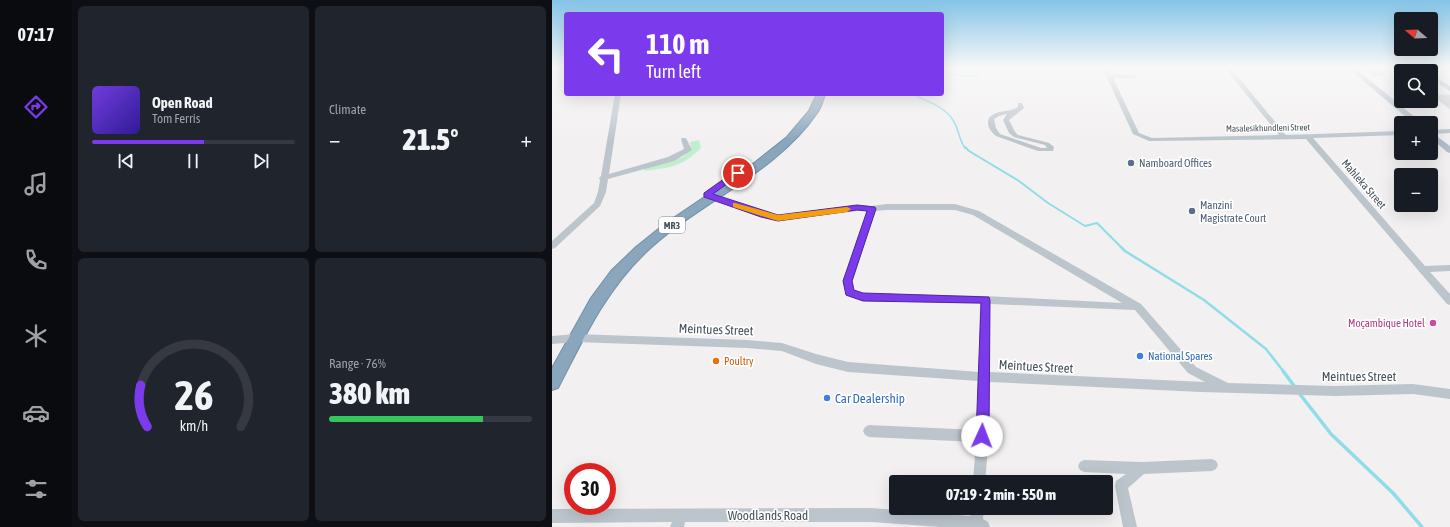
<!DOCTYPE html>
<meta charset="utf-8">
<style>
body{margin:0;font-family:"Asap Condensed",sans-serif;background:#20242c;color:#f1f3f6;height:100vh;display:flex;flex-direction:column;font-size:15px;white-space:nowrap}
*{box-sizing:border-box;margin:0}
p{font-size:13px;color:#9ea1a6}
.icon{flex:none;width:22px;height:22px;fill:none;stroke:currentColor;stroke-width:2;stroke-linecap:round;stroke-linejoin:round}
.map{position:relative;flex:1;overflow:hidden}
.side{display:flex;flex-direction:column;gap:6px;padding:6px;background:#0d0f14;width:480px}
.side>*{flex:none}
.guide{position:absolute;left:12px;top:12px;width:380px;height:84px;border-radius:4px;box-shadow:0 4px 16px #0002;background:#7c3aed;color:#fff;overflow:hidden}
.needle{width:26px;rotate:289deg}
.fabs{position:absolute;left:842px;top:12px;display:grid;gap:8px}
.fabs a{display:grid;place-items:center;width:44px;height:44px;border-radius:4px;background:#171b24;box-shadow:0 4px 16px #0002;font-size:20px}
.speed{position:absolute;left:12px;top:463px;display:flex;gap:8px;font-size:20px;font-weight:700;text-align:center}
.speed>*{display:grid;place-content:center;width:52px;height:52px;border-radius:50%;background:#171b24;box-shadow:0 4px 16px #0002;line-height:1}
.speed .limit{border:6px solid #d22;background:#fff;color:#111}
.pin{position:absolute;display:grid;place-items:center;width:34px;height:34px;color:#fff;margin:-17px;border:2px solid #fff;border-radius:50%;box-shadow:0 1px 4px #0007}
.me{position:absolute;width:44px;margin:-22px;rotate:2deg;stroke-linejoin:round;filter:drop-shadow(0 0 3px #0008)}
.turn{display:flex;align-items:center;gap:14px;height:84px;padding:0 16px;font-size:18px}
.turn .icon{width:52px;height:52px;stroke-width:2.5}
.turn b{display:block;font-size:28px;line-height:34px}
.big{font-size:30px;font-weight:800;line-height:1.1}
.side .tile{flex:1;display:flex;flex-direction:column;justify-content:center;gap:6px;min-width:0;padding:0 14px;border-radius:6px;background:#20242c}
.side .dial{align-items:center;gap:0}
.dial svg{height:104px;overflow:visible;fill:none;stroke:#363941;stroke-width:7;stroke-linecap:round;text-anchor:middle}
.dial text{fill:#f1f3f6;stroke:none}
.song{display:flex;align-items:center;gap:12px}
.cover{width:48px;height:48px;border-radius:6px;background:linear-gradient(135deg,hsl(260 70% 55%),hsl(250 70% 35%))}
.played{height:4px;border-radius:2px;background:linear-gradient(90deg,#7c3aed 55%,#363941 55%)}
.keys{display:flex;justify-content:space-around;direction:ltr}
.heat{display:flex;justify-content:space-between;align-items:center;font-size:22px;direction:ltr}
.charge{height:6px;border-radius:3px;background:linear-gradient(90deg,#34c759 76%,#363941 0)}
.side .tiles{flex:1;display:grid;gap:6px;grid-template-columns:repeat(2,1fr)}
.trip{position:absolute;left:337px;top:475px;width:224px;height:40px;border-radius:4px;background:#171b24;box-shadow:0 4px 16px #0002;font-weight:800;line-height:40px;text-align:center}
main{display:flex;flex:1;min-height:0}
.tab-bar{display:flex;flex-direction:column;width:72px;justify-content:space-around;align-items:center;background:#090b0e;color:#9ea1a6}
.tab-bar .icon{width:28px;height:28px}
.tab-bar .current{color:#7c3aed}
.tab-bar b{font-size:18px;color:#f1f3f6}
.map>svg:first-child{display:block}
.green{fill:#c0eecf}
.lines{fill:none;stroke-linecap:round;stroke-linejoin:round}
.stream-far3{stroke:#8fdde9;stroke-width:1.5}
.stream-far2{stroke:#8fdde9;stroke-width:2}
.stream-far1{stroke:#8fdde9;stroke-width:2.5}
.stream{stroke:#8fdde9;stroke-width:3.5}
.building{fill:#cacdd2;stroke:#d4d7db}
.highway-casing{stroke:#7591a8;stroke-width:2}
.minor{fill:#bcc5cc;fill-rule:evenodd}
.major{fill:#b1c1cd;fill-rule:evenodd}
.highway{fill:#8aa6bc;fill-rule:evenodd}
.route{fill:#7c3aed;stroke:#51269a}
.slow{fill:#f59e0b}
.service-dot{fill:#5c6f8a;stroke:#fff;stroke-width:1.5}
.hotel-dot{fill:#d1479c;stroke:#fff;stroke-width:1.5}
.shop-dot{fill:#3f7fe0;stroke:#fff;stroke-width:1.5}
.food-dot{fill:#e8710a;stroke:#fff;stroke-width:1.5}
.labels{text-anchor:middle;stroke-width:3.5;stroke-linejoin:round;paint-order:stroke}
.far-street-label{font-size:9px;fill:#48545d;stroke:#fff}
.shield{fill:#fff;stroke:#7f878e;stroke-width:1}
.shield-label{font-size:10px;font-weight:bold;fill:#48545d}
.service-label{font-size:11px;fill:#4e5e75;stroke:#fff;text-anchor:start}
.street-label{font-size:11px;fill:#48545d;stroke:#fff}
.hotel-label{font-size:11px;fill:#b23c85;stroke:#fff;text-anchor:end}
.shop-label{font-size:11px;fill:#366cbe;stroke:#fff;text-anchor:start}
.food-label{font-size:11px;fill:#c56008;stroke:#fff;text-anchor:start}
.near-street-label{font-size:13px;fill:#48545d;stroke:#fff}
.near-shop-label{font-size:13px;fill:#366cbe;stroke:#fff;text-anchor:start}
</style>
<main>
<nav class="tab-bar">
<b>07:17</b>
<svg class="icon current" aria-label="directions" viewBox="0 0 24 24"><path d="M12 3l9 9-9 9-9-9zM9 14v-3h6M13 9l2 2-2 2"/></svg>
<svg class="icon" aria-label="music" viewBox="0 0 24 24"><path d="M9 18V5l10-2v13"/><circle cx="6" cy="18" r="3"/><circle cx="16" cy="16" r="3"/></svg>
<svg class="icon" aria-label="phone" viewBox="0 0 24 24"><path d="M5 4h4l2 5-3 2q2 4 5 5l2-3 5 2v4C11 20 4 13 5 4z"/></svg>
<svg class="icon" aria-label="climate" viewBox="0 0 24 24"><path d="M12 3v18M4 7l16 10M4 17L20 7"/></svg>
<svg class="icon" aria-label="car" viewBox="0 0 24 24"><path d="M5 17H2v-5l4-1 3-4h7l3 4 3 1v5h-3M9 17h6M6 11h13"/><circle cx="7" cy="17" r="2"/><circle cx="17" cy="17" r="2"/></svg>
<svg class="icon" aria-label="filters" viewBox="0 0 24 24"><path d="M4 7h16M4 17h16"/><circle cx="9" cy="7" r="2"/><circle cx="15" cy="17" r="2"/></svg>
</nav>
<section class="side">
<div class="tiles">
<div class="tile">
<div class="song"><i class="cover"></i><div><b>Open Road</b><p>Tom Ferris</p></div></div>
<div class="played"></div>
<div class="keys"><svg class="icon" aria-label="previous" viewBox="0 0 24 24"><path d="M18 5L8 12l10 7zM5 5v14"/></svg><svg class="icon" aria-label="pause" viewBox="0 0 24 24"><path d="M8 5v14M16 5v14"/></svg><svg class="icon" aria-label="next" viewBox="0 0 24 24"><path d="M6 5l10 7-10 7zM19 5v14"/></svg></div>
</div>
<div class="tile"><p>Climate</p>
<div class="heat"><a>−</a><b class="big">21.5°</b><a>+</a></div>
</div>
<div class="tile dial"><svg viewBox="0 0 100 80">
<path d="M14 69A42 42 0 1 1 86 69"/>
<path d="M14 69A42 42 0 0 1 9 37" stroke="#7c3aed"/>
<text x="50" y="56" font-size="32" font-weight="700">26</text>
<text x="50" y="72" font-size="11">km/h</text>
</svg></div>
<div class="tile"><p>Range · 76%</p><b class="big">380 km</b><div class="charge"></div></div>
</div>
</section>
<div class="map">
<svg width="898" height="527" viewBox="0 0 898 527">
<rect width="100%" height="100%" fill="#f2f0f0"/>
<!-- green -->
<path class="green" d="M147,140L149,148C128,168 119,167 92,171L93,167L131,157L139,148L138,142Z"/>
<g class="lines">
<!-- stream-far3 -->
<g class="stream-far3">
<path d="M390,71L413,76H424L434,67"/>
<path d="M365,94L364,95L366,97C378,102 396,109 402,122C407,130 407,140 413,148"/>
</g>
<!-- stream-far2 -->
<path class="stream-far2" d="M413,147L417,151L467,181L496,203L533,226L545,223L570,248"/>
<!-- stream-far1 -->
<path class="stream-far1" d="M569,247L573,251L652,300L714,349L732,372"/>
<!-- stream -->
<g class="stream">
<path d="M731,371L743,387"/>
<path d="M747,393L779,434L841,493L870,527"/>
</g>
</g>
<!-- building -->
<g class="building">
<path d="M811,67H822L833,75L822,76Z"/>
<path d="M880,95H898V109Z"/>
</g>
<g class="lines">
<defs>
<path id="highway" d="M265,94H273C271,100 269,108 265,113C224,174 143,204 92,254C52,293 31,340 6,388L0,390V368L39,298L59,271L84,247L114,223L197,167L235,137L257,111Z"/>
</defs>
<!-- highway casing -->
<use href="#highway" class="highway-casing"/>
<!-- minor -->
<g class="minor">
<path d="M550,67H556L559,74L584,75V77L582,78H561L587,133L600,138L727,135L672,67H678L734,135L849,131V135L761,138L873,266L898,265V271L878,272L898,294V305L895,304L754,139L597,141L581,134Z"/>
<path d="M63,94H69L57,174L116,157L132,149L129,139L130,138H134L140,150L122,161L56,179L54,192L48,206L3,248L0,249V241L42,203L46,192L48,180L47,178L49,176Z"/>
<path d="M466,103H470L472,108L457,120L463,132L466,135L497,143L502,147L501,151H486L444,136C438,131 434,125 437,118C445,109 457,113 466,107ZM455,114L451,120L457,133L462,137L493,145L495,148H489L448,134L444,128L442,119L447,116Z"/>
<path d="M898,129V133L879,134V130Z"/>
<path d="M152,193H158L214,213L226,215L305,205L320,206L334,204H403L427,211L589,304L644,367L676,383L783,386L861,384L898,389V399L861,394L783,396L649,392L437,382V436L433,482H421L424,442L317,437L313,435L311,431L313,427L317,425L425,430L426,381L296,372L264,364L230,351L195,348L23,342L0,344V336L23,334L195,340L230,343L264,354L296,362L427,372L428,304L311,301L294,296L291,281L315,211H305L226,221L209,217L152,197L151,195ZM334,210H403L421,215L570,303L433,296L311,293L302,291L301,281L323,211ZM438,304L583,310L636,373L653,382L437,372Z"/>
<path d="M660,459L664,461L666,465L664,469L660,471L592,474L576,488L585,527H571L563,486L564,481L574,474L532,472L528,470L526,466L528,462L532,460L590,462Z"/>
<path d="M319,508L418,516V508H432L431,519L436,522L438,527H388L319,522H133L132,527H118L120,522L0,523V509Z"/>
</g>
<!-- major -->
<g class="major">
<path d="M795,67H802L870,123H861Z"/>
<path d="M864,67H871L875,71H868Z"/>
<path d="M879,74L898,86V91L879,79Z"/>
<path d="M879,132L898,146V153L895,152L879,138Z"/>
</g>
<!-- highway -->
<use href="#highway" class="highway"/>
</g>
<!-- sky -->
<linearGradient id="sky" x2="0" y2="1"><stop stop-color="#84c4e8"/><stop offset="0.48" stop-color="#f9f8f8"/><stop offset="1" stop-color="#f9f8f8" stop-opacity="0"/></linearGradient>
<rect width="898" height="141" fill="url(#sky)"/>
<!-- route -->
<path class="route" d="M183,171H189L190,173L161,194L226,215L305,205L323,207L324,209L300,281L302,290L311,293L437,297L438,300L437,436L435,440L430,442L426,440L424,436L429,303L311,301L294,295L291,281L315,211L305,210L226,221L209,217L152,197V193Z"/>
<!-- slow -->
<path class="slow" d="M181,203H183L226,215L295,207L299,209L295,212L226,221L181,207Z"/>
<!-- markers -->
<g class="service-dot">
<circle cx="579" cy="163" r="4"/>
<circle cx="640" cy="211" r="4"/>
</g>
<circle class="hotel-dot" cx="881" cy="323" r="4"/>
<g class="shop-dot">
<circle cx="588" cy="356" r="4"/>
<circle cx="275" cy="398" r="4"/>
</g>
<circle class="food-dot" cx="164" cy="361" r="4"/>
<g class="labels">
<!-- far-street labels -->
<g class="far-street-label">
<text transform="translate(716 128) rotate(-1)" y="3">Masalesikhundleni Street</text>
</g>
<!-- shield labels -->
<rect class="shield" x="107" y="217" width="26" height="16" rx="3"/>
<g class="shield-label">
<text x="120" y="229">MR3</text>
</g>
<!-- service labels -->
<g class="service-label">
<text x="587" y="167">Namboard Offices</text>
<text x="648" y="209">Manzini<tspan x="648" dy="13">Magistrate Court</tspan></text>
</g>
<!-- street labels -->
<g class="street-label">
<text transform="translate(812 184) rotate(49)" y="4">Mahleka Street</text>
</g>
<!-- hotel labels -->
<g class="hotel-label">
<text x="873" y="327">Moçambique Hotel</text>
</g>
<!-- shop labels -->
<g class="shop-label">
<text x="596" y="360">National Spares</text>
</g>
<!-- food labels -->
<g class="food-label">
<text x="172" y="365">Poultry</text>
</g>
<!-- near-street labels -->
<g class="near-street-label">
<text transform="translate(164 329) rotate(2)" y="5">Meintues Street</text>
<text transform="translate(484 366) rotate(3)" y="5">Meintues Street</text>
<text x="807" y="381">Meintues Street</text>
<text x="216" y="520">Woodlands Road</text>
</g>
<!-- near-shop labels -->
<g class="near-shop-label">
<text x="283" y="403">Car Dealership</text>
</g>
</g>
</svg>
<div class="fabs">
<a><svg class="needle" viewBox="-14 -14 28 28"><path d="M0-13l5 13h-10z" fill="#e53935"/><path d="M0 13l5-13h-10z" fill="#9ea1a6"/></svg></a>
<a><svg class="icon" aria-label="search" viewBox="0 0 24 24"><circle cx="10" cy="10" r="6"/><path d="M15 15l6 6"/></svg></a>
<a>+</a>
<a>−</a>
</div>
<div class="speed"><div class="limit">30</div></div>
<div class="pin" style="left:186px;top:173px;background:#d93025"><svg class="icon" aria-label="arrive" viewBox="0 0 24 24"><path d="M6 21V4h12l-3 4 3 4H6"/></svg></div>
<svg class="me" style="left:430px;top:436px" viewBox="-20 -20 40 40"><circle r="19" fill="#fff"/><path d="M0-13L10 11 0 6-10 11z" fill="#7c3aed"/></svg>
<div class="trip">07:19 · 2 min · 550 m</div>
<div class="guide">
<div class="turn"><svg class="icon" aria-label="left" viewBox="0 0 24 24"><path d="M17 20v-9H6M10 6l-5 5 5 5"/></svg><div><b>110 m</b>Turn left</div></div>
</div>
</div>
</main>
